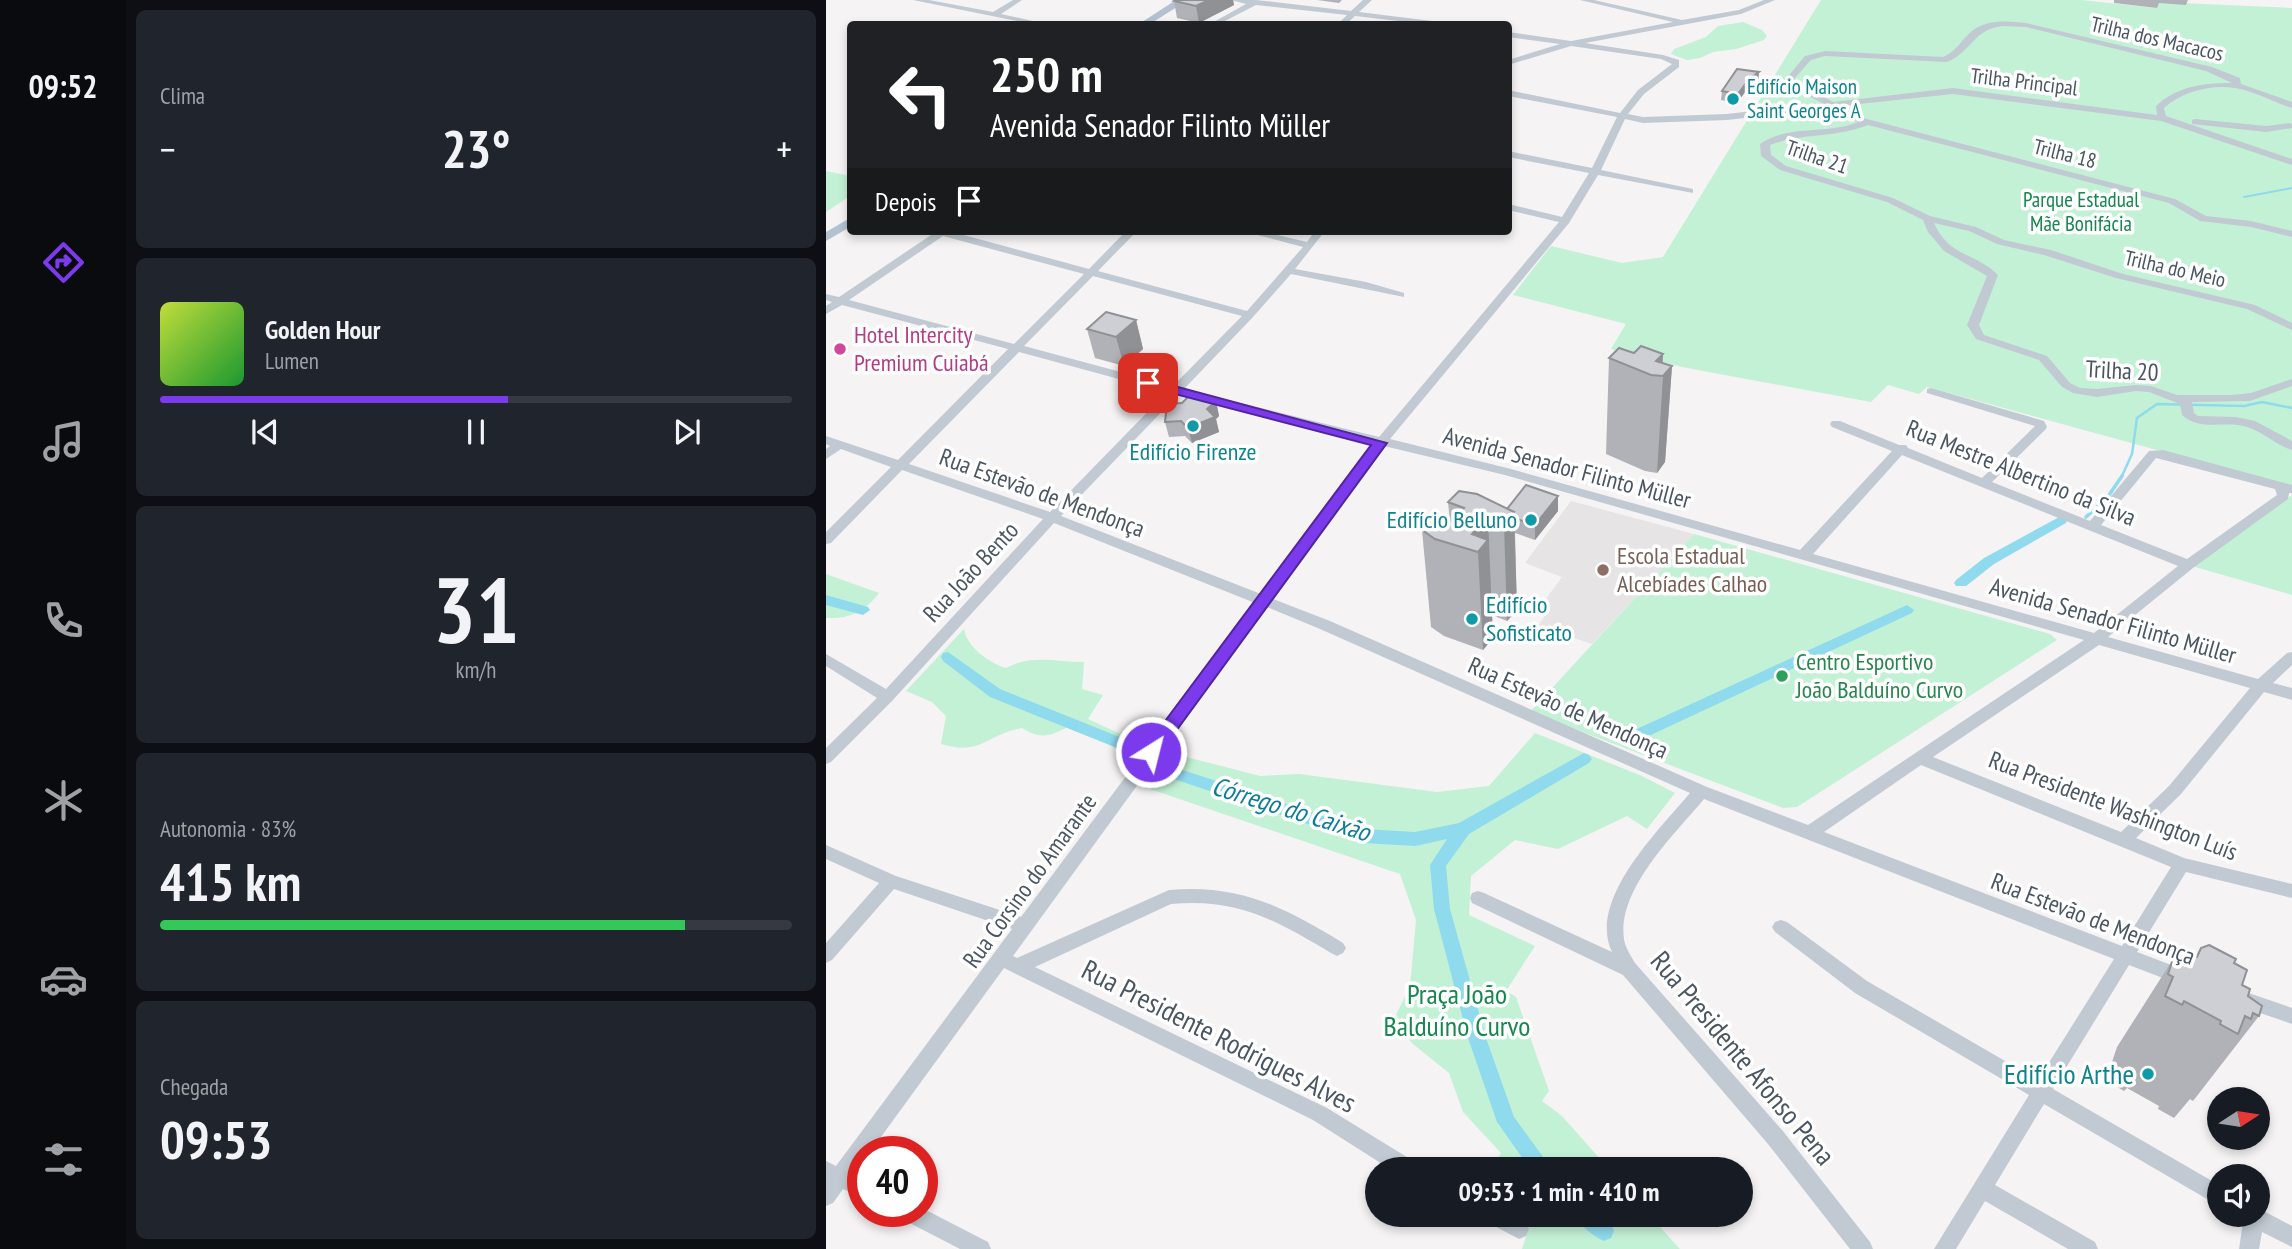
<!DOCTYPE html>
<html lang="pt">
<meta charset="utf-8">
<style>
body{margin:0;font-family:"PT Sans Narrow",sans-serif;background:#20242c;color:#f1f3f6;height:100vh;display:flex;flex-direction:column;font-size:26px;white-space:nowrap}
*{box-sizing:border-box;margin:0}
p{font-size:23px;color:#9ea1a6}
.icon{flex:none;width:38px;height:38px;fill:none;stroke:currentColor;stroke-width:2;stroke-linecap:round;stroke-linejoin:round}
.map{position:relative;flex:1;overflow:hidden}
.sheet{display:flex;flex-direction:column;gap:10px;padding:10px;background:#0d0f14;width:700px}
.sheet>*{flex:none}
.banner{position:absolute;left:21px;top:21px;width:665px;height:214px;border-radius:7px;box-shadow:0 4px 10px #0003;background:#202124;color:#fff;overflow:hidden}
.needle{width:46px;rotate:78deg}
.buttons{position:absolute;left:1381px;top:1087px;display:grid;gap:14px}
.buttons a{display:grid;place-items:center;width:63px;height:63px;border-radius:50%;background:#171b24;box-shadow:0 4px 10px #0003;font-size:35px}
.speed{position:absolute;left:21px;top:1136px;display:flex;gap:14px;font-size:35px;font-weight:700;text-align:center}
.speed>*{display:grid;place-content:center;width:91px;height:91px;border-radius:50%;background:#171b24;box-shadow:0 4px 10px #0003;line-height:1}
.speed .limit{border:10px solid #d22;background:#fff;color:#111}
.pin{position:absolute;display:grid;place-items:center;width:60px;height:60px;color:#fff;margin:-30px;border-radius:14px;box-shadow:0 4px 10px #0006}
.me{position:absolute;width:77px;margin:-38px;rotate:36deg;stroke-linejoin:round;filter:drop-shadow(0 0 5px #0008)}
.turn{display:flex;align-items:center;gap:24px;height:147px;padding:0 28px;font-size:32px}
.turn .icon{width:91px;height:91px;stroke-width:2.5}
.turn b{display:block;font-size:49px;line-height:60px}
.then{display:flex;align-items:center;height:66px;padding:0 28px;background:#0003;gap:14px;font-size:26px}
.big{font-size:52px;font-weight:700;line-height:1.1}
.sheet .widget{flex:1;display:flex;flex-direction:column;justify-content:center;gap:10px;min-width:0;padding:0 24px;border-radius:10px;background:#20242c}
.sheet .dial{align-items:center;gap:0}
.dial b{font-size:91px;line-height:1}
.song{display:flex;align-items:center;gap:21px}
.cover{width:84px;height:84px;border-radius:10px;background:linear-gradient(135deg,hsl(70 70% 55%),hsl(130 70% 35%))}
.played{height:7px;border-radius:4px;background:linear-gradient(90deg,#7c3aed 55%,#363941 55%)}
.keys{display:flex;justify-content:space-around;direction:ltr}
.heat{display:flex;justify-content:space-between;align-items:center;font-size:38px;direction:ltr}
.charge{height:10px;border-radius:5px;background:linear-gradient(90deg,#34c759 83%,#363941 0)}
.trip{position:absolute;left:539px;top:1157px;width:388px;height:70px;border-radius:35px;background:#171b24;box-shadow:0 4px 10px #0003;font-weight:700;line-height:70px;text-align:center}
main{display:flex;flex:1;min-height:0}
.tabs{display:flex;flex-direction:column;width:126px;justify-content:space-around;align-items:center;background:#090b0e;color:#9ea1a6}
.tabs .icon{width:49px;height:49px}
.tabs .on{color:#7c3aed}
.tabs b{font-size:32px;color:#f1f3f6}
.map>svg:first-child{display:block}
.education{fill:#e6e4e5}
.green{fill:#c3f1d5}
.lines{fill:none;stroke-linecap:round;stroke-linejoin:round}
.stream-far2{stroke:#90daee;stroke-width:2}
.stream-far1{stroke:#90daee;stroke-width:2.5}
.stream{stroke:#90daee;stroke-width:3.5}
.canal{fill:#90daee;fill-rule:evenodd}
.minor{fill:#c1cad2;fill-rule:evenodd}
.major{fill:#b3c2d1;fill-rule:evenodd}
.wall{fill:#b0b2b7}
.shaded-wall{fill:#909195}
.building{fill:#cdcfd5;stroke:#909195;stroke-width:2}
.route{fill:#7c3aed;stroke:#51269a;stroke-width:2}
.culture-dot{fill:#0f9aa8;stroke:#fff;stroke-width:2.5}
.hotel-dot{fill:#d1479c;stroke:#fff;stroke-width:2.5}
.education-dot{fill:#8d6e63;stroke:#fff;stroke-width:2.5}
.leisure-dot{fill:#2e9e5b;stroke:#fff;stroke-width:2.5}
.labels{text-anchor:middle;stroke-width:7;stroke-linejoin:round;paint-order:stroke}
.far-street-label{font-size:21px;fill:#4a5661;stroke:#fff}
.far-culture-label{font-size:21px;fill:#0d838f;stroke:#fff;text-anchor:start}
.far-park-label{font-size:21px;fill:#17864f;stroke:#fff}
.hotel-label{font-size:24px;fill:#b23c85;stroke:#fff;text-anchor:start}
.street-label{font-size:24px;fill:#4a5661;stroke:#fff}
.culture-label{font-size:24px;fill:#0d838f;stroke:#fff}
.education-label{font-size:24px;fill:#785e54;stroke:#fff;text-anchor:start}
.leisure-label{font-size:24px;fill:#27864d;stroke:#fff;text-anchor:start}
.water-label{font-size:26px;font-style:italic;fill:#0c7c9b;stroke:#fff}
.near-park-label{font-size:28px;fill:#17864f;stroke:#fff}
.near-street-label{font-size:28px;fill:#4a5661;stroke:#fff}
.near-culture-label{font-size:28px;fill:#0d838f;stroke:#fff;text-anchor:end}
</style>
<main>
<nav class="tabs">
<b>09:52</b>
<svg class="icon on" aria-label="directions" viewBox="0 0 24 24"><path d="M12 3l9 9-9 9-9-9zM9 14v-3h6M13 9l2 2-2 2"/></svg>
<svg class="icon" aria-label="music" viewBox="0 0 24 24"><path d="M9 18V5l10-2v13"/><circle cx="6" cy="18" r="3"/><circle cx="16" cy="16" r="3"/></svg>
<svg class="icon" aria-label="phone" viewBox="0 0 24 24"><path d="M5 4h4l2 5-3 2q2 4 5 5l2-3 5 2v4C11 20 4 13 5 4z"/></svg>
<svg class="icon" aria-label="climate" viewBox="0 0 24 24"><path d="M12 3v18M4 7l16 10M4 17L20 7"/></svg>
<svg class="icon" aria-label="car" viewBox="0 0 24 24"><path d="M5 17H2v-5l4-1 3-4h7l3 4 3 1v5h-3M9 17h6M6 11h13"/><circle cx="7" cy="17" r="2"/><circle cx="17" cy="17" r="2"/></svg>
<svg class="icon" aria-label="filters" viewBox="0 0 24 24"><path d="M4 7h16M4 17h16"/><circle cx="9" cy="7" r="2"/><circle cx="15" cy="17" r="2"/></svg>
</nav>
<section class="sheet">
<div class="widget"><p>Clima</p>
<div class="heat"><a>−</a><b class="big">23°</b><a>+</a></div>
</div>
<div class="widget">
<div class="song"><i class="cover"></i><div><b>Golden Hour</b><p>Lumen</p></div></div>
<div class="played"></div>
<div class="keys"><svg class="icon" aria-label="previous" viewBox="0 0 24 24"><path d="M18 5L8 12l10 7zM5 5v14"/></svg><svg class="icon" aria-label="pause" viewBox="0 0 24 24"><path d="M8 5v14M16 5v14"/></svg><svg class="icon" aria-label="next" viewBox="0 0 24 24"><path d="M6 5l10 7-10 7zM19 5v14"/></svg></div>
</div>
<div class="widget dial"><b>31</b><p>km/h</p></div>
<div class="widget"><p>Autonomia · 83%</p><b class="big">415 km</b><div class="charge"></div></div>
<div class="widget"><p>Chegada</p><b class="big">09:53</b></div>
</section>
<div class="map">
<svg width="1466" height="1249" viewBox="0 0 1466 1249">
<rect width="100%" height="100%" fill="#f5f3f3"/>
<!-- education -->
<path class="education" d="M745,501L868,534L766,644L712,626L720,614L717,603L736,577L699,563Z"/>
<!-- green -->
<g class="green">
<path d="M995,0H1255L1330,8L1332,2L1466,8V487L1101,387L1093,394L1062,385L1045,402L856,367L785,349L800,324L687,295L725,246L796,263L837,257Z"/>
<path d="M917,22L936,30L941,36L938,40L910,49L887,52L874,58L861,60L845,54L848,49L880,37L892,26Z"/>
<path d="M0,171L24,176V196L0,212Z"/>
<path d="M1466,495V595L1366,566Z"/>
<path d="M868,534L1224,634L1231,640L971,807L957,808L704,712Z"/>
<path d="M0,574L53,593C38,612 24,619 0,618Z"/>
<path d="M138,629C141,647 163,663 180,668C206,654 229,662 258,662L256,689L277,695L262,719L316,744L308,755L244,726C224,736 216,740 196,728C159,735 156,756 115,744L120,716L106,702L80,691Z"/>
<path d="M709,733L816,776L849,793L821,829L801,816L732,849L689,840L645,876L643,915L709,946L680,991L690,997L723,1091L716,1101L736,1116L783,1169H666L675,1153L637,1112L623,1073L587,1044L567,1021L584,986L590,920L574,874L315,786L337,751L434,776L473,774L611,792L663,786Z"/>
<path d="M701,1214L823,1215L854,1249H696L706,1218Z"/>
</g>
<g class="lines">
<!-- stream-far2 -->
<path class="stream-far2" d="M1418,197L1466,188"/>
<!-- stream-far1 -->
<path class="stream-far1" d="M1295,478L1306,454L1311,418L1331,404L1418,406L1436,402L1466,408"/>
<!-- stream -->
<path class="stream" d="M1260,517L1281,498L1296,476"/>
<!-- canal -->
<g class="canal">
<path d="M1235,516L1240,517L1241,520L1240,523L1168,564L1140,586H1130L1128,583L1130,580L1158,558Z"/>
<path d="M0,595L42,607L44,610L37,615L0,605Z"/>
<path d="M1081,605L1088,610L1086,613L812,741H802L799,737L802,733Z"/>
<path d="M122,652L174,689L311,744L314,748L311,752H301L164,697L117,661L115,657L117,653Z"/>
<path d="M758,753L763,755L766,759L763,763L643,834L620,866L624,909L660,1038L688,1117L726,1169H704L671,1122L642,1038L608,909L604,865L621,839L589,846L538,843L330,773L327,769L330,765L335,763L538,829L589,832L633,823Z"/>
<path d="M749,1214H775L785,1224L788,1231L785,1238L778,1241C767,1236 754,1226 749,1214Z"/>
</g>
<!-- minor -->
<g class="minor">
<path d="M87,0H103L167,12L187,0H196L175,14L220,24H206Z"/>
<path d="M405,0H430L525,11L537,0H546L533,12L614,22L618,24H598L529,16L520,24H512L521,15L430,5L393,24H384L420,4Z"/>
<path d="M754,0H768L856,20L913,10L938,0H949L915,14L759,43L837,55L853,60V67L818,94L802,114L817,117L901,114L996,103L964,86L960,79L979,56L999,51L1117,57C1131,51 1135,40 1146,31C1160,19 1182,21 1200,23L1386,67L1414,78L1415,84L1466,102V108C1447,102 1428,91 1409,88C1385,84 1355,92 1338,108L1340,116L1466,159V165L1335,121L1127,94L1015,106L1037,118L1349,199L1380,216L1425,221L1466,231V237L1425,227L1374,221L1343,203L1042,125C1010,138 975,133 944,145L945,155L960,166L1067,198L1104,216L1150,227L1178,240L1225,250L1297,274L1429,305L1466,323V330L1421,309L1290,278L1218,255L1171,244L1143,231L1108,223C1124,258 1149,252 1172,275L1153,325L1158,335L1221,356L1244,383L1254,388L1271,389L1310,385L1325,386L1351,395H1406L1425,393L1466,379V386L1424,401L1366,402L1368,413L1372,416L1410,417L1429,421L1466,441V450C1450,445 1437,432 1421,427C1400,420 1374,432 1356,415L1354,404L1323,392L1310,391L1271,397L1247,393L1236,387L1213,360L1150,339L1141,325L1161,276L1118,251L1102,232L1097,220L1061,202L954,170L935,156L934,144C962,124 1002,135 1032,122L1005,108L901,120L817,123L799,119L775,170L867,189V193L772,175L743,223L564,439L685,469L974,550L1066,451L1006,427L1004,424L1006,421H1014L1073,445H1080L1082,448L1156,478L1209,426L1101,393V389L1105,388L1218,421L1221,427L1219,430L1166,482L1264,521L1323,451L1337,450L1466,485V493H1463L1462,499L1367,568L1282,637L1432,679L1461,653L1466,652V665L1447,683L1466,688V700L1438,692L1355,794L1310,838L1358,858L1466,884V898L1360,872L1311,952L1361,971L1364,977L1361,983L1355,985L1303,965L1227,1089L1393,1185V1206L1218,1104L1169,1185L1269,1242L1272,1249H1242L1159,1201L1130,1249H1108L1203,1095L1029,993L949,932L946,927L949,922L955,920L961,922L1041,981L1212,1080L1288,959L878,799C849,834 791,889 798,939C799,947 805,956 809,963L956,1130L1044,1242L1047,1249H1024L942,1144L797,975L646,903L644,898L646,893L652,891L658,893L786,952C761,900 833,830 864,793L494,629L441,607L187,956L191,958L343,890C414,884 458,907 517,943L520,948L517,953L511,956L505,953C449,920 412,898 345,904L209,967L501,1108L589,1162L592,1169H564L487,1120L178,968L44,1152H37V1162L28,1174L37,1178V1198L17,1189L7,1203L0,1206V1161L10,1166L186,929L68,889L6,960L0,963V943L53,883L0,859V845L70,876L195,917L429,603L228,523L66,701L5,762L0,764V748L51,698L0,666V654L60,689L217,519L76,470L5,543L0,544V532L65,467L15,449L0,459V449L4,446L0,444V436L72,460L182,349L16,305L0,314V306L6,302L0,300V294L13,297L108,233L105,231H123L263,269L300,231H311L272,271L421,311L477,247L416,231H434L481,242L489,231H499L469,269L540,282L578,293V297L465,274L427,317L358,389L553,437L733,222L682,210V204L736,217L763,173L682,157V151L766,168L791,117L682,96V90L794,113L812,90L846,64L835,59L745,46L682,65V60L734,44L682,37V32L745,41L847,22ZM1177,26L1200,27L1380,71L1406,83C1378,83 1351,86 1330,106L1331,115L1127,88L1007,102L968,79L985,60L999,56L1121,62C1146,52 1147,29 1177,26ZM117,236L258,274L188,344L23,300ZM267,276L416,316L347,386L198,346ZM193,352L341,392L224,512L83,464ZM352,395L548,443L435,594L235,516ZM558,446L679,475L1258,640L982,825L881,787L504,621L447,599ZM1076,455L1352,566L1268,633L987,554ZM1330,458L1449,489L1451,495L1361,559L1275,525ZM1273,645L1424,688L1343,786L1295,832L1107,757ZM1095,765L1345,867L1296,946L998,832Z"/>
<path d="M1369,119L1440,126L1463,123L1466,124V128L1440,132L1366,124V120Z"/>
<path d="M1417,991L1466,1008V1024L1411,1005L1408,999L1411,993Z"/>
<path d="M96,1208L162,1242L165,1249H134L74,1218L71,1211H96Z"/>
<path d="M1432,1208L1466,1226V1247L1436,1232L1433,1249H1413L1417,1222L1413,1214H1432Z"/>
<path d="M656,1214C673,1214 695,1210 703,1229L700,1236L693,1239L659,1221Z"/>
</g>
<!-- major -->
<g class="major">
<path d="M350,0H362L324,24H313Z"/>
<path d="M24,218V227L0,241V232Z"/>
</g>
</g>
<!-- wall -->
<g class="wall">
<path d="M350,0H407L408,5L373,23L351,18L348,1Z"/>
<path d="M491,0H516L513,3Z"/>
<path d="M1288,0H1362L1360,5L1333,3L1331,8L1288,3Z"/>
<path d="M933,72L932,81L922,88L911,103L895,100L896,91Z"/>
<path d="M310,320L317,349L298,366L269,358L261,329Z"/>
<path d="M808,353L837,354L836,363L846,366L839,462L831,473L819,471L780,454L783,358Z"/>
<path d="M390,401L393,416L390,419L393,432L366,443L359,436L343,437L339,422Z"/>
<path d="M732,496V511L709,540L689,533L691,610L681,621L666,615L667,638L657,650L618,636L605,627L596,530L622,524L624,522L622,502L681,509Z"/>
<path d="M1375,948L1408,963L1416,985L1433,1016L1367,1101L1364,1099L1348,1118L1332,1109L1333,1106L1301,1088L1298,1091L1283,1082L1291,1064L1286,1062L1291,1047L1347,959L1353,962L1357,956L1369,957Z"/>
</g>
<!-- shaded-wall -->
<g class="shaded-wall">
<path d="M383,0H407L408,5L373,23L370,6Z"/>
<path d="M933,72L932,81L922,88L911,103L912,94L923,79Z"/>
<path d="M310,320L317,349L298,366L290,337Z"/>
<path d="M837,354L836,376L830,361Z"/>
<path d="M846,366L839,462L831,473L837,376Z"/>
<path d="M390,401L393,416L390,419L393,432L366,443L362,428Z"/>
<path d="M732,496V511L709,540V525Z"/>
<path d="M688,512L691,610L681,621L678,524Z"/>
<path d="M662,517L667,638L657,650L652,552L646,534Z"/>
</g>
<!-- building -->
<g class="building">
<path d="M350,0H383L370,6L348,1Z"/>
<path d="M911,69L933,72L923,79L912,94L896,91Z"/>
<path d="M280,312L310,320L290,337L261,329Z"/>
<path d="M815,346L837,354L830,361L846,366L837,376L825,375L783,358L793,348L808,353Z"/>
<path d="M365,394L390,401L381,409L389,417L362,428L355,421L339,422L341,404L356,403Z"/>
<path d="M700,485L732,496L709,525L688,518V512L681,509Z"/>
<path d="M633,491L651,494L688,512L678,524L662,517L646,534L662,540L652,552L609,539L596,530L607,518L622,524L638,508L622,502Z"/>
<path d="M1383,945L1410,959L1408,963L1421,970L1416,985L1424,989L1422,996L1436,1006L1433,1016L1427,1013L1425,1019L1419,1016L1412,1034L1394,1024L1395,1021L1358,1001L1356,1005L1339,996L1347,977L1342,974L1347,959L1354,962L1357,956L1371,957L1375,948Z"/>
</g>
<!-- route -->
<path class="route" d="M322,379L561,443L331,757L325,759L316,752L319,748L545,445L318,386L316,383Z"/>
<!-- markers -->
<g class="culture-dot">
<circle cx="907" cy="99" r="7"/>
<circle cx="367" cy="426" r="7"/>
<circle cx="705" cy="520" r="7"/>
<circle cx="646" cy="619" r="7"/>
<circle cx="1322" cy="1074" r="7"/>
</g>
<circle class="hotel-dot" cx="14" cy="349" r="7"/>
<circle class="education-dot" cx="777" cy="570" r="7"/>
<circle class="leisure-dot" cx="956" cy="676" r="7"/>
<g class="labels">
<!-- far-street labels -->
<g class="far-street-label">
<text transform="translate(1331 39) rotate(13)" y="7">Trilha dos Macacos</text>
<text transform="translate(1198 82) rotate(7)" y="7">Trilha Principal</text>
<text transform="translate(1239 154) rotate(14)" y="7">Trilha 18</text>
<text transform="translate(991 157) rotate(19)" y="7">Trilha 21</text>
<text transform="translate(1349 269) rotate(13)" y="7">Trilha do Meio</text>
</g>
<!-- far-culture labels -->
<g class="far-culture-label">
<text x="921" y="94">Edifício Maison<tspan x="921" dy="24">Saint Georges A</tspan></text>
</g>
<!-- far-park labels -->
<g class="far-park-label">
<text x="1255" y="207">Parque Estadual<tspan x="1255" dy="24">Mãe Bonifácia</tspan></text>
</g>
<!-- hotel labels -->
<g class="hotel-label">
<text x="28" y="343">Hotel Intercity<tspan x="28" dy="28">Premium Cuiabá</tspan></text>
</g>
<!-- street labels -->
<g class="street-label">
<text transform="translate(1296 371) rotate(3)" y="8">Trilha 20</text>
<text transform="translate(741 468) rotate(15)" y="8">Avenida Senador Filinto Müller</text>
<text transform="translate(1195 473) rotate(22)" y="8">Rua Mestre Albertino da Silva</text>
<text transform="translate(216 493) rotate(20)" y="8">Rua Estevão de Mendonça</text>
<text transform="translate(145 572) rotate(-47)" y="8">Rua João Bento</text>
<text transform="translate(1287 621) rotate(16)" y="8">Avenida Senador Filinto Müller</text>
<text transform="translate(742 708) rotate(24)" y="8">Rua Estevão de Mendonça</text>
<text transform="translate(1287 806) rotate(21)" y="8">Rua Presidente Washington Luís</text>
<text transform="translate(204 881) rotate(-54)" y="8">Rua Corsino do Amarante</text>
<text transform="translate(1267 919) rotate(21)" y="8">Rua Estevão de Mendonça</text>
</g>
<!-- culture labels -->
<g class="culture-label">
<text x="367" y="460">Edifício Firenze</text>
<text x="691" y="528" text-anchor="end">Edifício Belluno</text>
<text x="660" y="613" text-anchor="start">Edifício<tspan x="660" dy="28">Sofisticato</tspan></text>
</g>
<!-- education labels -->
<g class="education-label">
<text x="791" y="564">Escola Estadual<tspan x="791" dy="28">Alcebíades Calhao</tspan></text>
</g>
<!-- leisure labels -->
<g class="leisure-label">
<text x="970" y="670">Centro Esportivo<tspan x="970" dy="28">João Balduíno Curvo</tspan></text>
</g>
<!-- water labels -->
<g class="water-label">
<text transform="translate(465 809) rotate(17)" y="9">Córrego do Caixão</text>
</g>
<!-- near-park labels -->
<g class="near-park-label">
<text x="631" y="1004">Praça João<tspan x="631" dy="32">Balduíno Curvo</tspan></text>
</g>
<!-- near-street labels -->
<g class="near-street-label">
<text transform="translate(393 1036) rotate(27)" y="10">Rua Presidente Rodrigues Alves</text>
<text transform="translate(917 1058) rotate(50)" y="10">Rua Presidente Afonso Pena</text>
</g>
<!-- near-culture labels -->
<g class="near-culture-label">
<text x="1308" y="1084">Edifício Arthe</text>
</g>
</g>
</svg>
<div class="buttons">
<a><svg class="needle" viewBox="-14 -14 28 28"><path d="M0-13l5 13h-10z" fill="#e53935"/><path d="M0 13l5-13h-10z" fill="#9ea1a6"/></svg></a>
<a><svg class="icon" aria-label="sound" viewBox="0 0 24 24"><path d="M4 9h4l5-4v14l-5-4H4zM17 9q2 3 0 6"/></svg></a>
</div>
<div class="speed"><div class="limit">40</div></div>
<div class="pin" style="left:322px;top:383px;background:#d93025"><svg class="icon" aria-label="arrive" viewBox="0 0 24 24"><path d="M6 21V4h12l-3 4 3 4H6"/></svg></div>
<svg class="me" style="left:325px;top:752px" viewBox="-20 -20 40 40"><circle r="17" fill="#7c3aed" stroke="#fff" stroke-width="3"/><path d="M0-11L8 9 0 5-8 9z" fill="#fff"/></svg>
<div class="trip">09:53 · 1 min · 410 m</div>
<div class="banner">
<div class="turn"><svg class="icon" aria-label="left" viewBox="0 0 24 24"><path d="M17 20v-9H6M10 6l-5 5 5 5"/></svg><div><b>250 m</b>Avenida Senador Filinto Müller</div></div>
<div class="then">Depois<svg class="icon" aria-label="arrive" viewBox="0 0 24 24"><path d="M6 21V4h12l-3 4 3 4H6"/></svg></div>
</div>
</div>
</main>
